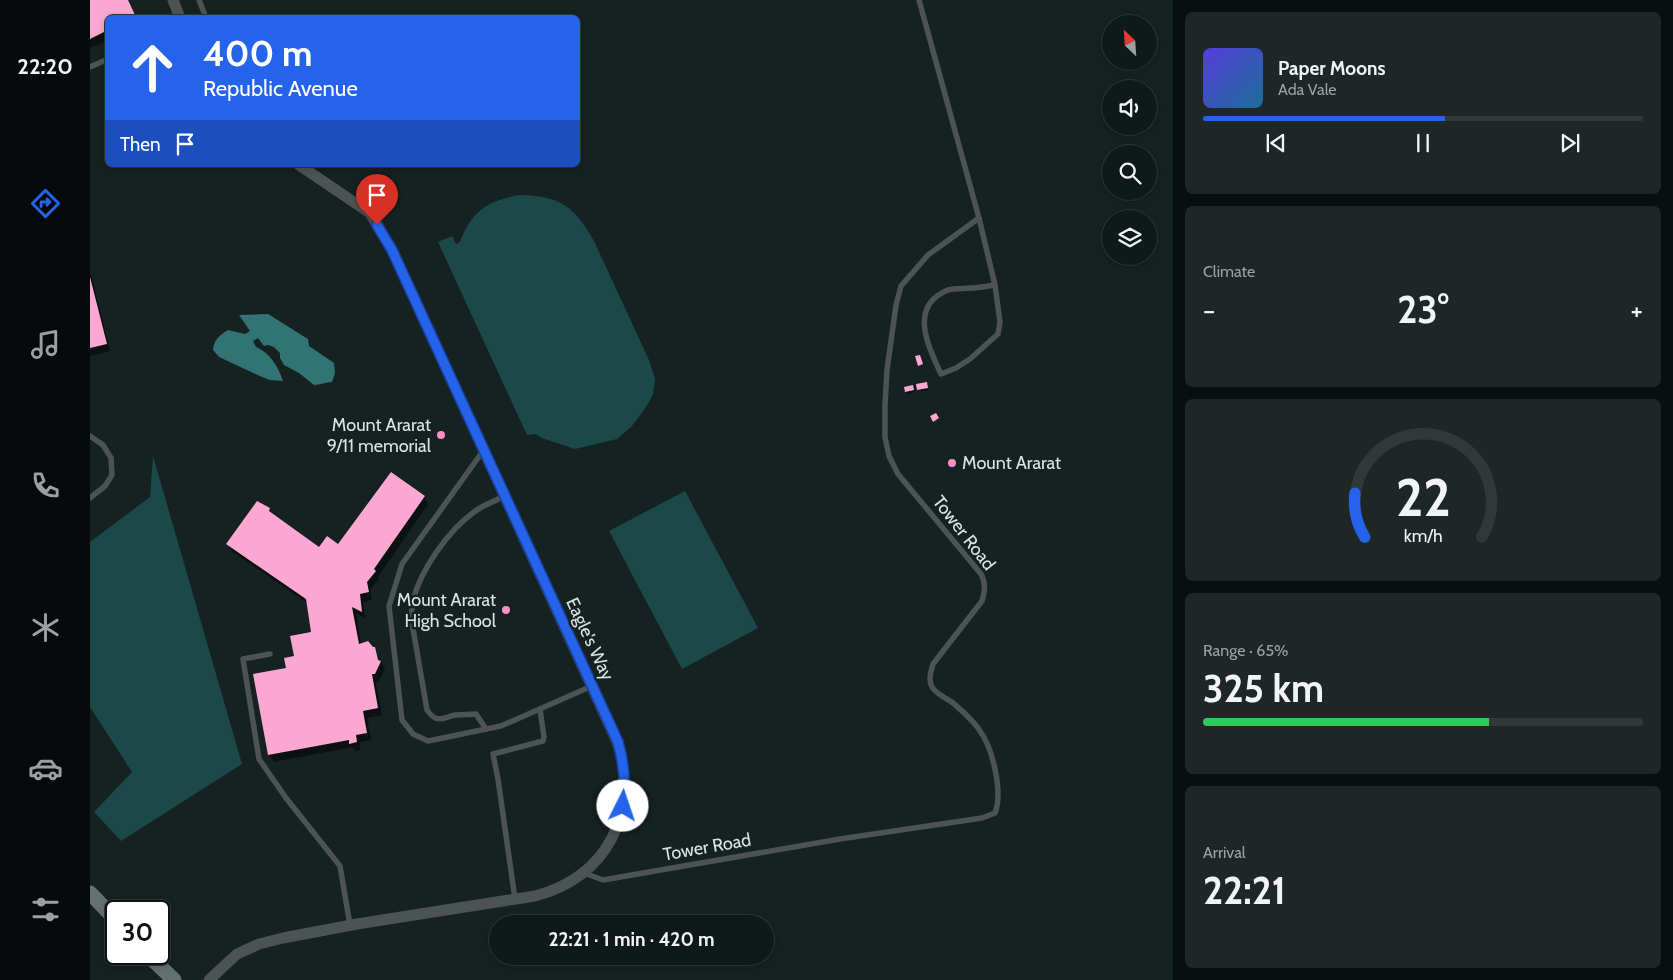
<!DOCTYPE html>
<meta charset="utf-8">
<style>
body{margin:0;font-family:Cabin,sans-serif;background:#1e2626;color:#f1f3f6;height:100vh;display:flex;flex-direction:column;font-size:19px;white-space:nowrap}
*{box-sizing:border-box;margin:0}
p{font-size:16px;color:#9ca0a2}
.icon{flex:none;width:28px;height:28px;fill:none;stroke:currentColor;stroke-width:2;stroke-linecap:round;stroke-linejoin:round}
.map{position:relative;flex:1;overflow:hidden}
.drawer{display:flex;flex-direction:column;gap:12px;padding:12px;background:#090e0e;width:500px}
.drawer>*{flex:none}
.top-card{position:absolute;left:15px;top:15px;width:475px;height:152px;border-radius:8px;box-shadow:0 2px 8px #0003,0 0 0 1px #303838;background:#2563eb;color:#fff;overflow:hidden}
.needle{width:32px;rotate:335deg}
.buttons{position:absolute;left:1012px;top:15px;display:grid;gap:10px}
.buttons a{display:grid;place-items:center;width:55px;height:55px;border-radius:50%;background:#101919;box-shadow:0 2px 8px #0003,0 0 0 1px #303838;font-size:25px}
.speed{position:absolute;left:15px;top:900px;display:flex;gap:10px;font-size:25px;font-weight:700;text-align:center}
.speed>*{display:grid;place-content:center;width:65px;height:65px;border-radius:50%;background:#101919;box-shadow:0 2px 8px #0003,0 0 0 1px #303838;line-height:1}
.speed .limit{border:2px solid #111;border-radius:8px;background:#fff;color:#111}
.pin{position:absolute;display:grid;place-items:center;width:42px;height:42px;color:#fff;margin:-51px -21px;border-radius:50% 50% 50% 0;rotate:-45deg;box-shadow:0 0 5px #0007}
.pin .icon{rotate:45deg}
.me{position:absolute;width:55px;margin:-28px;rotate:4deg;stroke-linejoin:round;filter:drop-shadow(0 0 4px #0008)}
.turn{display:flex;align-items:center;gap:18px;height:105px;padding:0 15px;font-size:22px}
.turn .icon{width:65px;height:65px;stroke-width:2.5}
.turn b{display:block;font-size:35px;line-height:42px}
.then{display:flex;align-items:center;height:48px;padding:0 15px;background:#0003;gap:10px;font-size:19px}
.big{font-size:38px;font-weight:800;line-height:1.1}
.drawer .widget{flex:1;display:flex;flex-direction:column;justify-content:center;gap:8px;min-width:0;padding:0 18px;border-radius:8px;background:#1e2626}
.drawer .dial{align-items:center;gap:0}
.dial svg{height:130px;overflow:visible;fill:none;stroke:#303838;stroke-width:7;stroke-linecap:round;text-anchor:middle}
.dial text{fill:#f1f3f6;stroke:none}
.song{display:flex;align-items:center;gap:15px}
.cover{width:60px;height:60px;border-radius:8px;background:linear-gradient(135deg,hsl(250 70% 55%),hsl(200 70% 35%))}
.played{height:5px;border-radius:2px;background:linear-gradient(90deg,#2563eb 55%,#303838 55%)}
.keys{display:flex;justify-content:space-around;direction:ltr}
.heat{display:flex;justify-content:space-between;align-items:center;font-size:28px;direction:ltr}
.charge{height:8px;border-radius:4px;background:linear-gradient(90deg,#34c759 65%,#303838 0)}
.trip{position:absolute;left:399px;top:915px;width:285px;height:50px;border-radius:25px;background:#101919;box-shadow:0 2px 8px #0003,0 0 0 1px #303838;font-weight:800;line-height:50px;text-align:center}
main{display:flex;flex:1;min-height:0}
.dock{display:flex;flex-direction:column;width:90px;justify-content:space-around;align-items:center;background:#060a0a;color:#9ca0a2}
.dock .icon{width:35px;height:35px}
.dock .on{color:#2563eb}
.dock b{font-size:22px;color:#f1f3f6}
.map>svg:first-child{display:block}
.green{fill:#1b494a}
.water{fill:#327475}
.shadow{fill:#0007}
.building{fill:#fba7d1}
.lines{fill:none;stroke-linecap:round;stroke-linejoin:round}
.lane{stroke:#4d5353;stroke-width:5.5}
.street{stroke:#4d5353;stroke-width:11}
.secondary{stroke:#677070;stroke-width:15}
.route-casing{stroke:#184099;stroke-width:12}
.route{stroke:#2563eb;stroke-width:9}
.poi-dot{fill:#fa8fc7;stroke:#162121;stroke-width:2}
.labels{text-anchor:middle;stroke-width:5;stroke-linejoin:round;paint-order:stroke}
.poi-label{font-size:18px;fill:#dbe2e2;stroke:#162121;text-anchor:end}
.street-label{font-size:18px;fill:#dbe2e2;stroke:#162121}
</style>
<main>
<nav class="dock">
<b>22:20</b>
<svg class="icon on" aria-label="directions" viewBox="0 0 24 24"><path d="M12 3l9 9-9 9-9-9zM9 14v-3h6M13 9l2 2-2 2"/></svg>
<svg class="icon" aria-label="music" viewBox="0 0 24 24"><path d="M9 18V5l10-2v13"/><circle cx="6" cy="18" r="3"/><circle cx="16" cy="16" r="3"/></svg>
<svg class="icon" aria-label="phone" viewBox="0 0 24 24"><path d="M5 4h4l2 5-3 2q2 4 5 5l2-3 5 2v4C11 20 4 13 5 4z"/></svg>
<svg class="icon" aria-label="climate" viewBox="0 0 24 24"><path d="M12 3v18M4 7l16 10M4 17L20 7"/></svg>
<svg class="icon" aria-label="car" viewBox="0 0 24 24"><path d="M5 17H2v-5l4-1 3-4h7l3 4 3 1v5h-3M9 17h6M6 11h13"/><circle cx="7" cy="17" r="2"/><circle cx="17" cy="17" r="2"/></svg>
<svg class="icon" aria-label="filters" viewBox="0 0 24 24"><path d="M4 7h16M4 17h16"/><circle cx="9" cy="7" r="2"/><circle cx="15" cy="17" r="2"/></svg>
</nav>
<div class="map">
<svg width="1083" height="980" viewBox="0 0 1083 980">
<rect width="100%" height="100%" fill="#162121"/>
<!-- green -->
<g class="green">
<path d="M430,195C470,196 484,206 504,241L559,360L565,379L563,394L558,404L548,418L541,427L527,439L485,449L452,438L445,434L437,435L348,242L362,236L366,244L370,242C381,211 399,200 430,195Z"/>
<path d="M63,456L152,764L31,841L4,812L42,772L0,707V542L60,497Z"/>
<path d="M595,491L668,628L592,669L519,531Z"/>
</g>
<!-- water -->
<path class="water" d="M178,314L218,339L219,346L244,363L245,373L242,382C235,382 231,385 224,385L209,373L194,365L190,358V353L184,347L178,345L174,346L168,338L163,341L166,347C180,353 188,366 193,381L180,380L172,377L129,357L123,350C124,339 130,335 138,330L155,334L160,331L149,315Z"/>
<!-- shadow -->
<g class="shadow">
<path d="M0,0H39L38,1L46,18H18V40L0,48Z"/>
<path d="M0,273L2,278L20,351L0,356Z"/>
<path d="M837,386L838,390L830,391L829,389Z"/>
<path d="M823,387L825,392L817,394L815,388Z"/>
<path d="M334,497L338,504L288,577L289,579L280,590L282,600L273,602L275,618L266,613L271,644L284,648L287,653L285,650L288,666L291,665L288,655L295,669L289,681L286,682L292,715L277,718L281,740L270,742V750L265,751L263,747L184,762L179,754L205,657L222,633L217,603L142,551L138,544L179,509L182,514L230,548L248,546Z"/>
</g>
<!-- building -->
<g class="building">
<path d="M0,0H38L46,17L18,18V30L0,39Z"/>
<path d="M0,277L17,344L0,348Z"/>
<path d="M830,355L833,364L828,366L825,356Z"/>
<path d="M837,382L838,388L827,390L826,384Z"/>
<path d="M823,385L824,390L815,392L814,387Z"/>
<path d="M846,413L849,418L843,422L840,416Z"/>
<path d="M301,472L335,496L284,569L286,571L277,582L279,592L270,594L272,612L262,607L269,644L278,641L283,647H285L288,660L291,661L285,674H282L288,708L273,711L277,733L266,735L267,742L259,744V740L178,755L163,674L196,668L194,658L204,656L200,636L221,632L216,599L136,544L167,501L180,508L179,511L229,547L237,536L248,544Z"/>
</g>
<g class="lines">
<!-- lane -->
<g class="lane">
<path d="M109,0L115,15"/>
<path d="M829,0L889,218L905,285L910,322L908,334L880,359L866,368L851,374C838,346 818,306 858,290C865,288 874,289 881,288C889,288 897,286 905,285"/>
<path d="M0,67L18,59"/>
<path d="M0,436L13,445L21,458L22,475L15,486L0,498"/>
<path d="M393,451L312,564L299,606L312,720L323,734L338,741L411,726L502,686"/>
<path d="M180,654L153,659L169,759L196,798L250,866L260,925"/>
<path d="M396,729L386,714C379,715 372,714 365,715C352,718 347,724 337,710L321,617C322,611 322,606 323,601C330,570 359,530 384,512C393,505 405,501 415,496"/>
<path d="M494,873L513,880L750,839L892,818L905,813C913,792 903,749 890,731C884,721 872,711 863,703C856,698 846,694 842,687C838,680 841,671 843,664L892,601C895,590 896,584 891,574L808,474L799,456L795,437V405L797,370L806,305L811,286L838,255L889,218"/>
<path d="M425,899L408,779L403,754L453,741L454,737L450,709"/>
</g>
<!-- street -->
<g class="street">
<path d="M83,0L90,18"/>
<path d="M119,980L147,954L169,944L193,938L267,924L445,896C517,878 550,812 527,742L302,250L280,213L209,165"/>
</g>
<!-- secondary -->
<g class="secondary">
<path d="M0,893L26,920"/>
<path d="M57,954L84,980"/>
</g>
</g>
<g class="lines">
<defs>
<path id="route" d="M287,225L302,250L528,742C534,763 536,783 533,806"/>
</defs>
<!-- route casing -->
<use href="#route" class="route-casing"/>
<!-- route -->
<use href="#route" class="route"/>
</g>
<!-- markers -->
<g class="poi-dot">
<circle cx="351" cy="435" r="5"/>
<circle cx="862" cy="463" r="5"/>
<circle cx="416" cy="610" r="5"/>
</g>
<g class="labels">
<!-- poi labels -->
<g class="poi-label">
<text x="341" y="431">Mount Ararat<tspan x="341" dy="21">9/11 memorial</tspan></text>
<text x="872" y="469" text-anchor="start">Mount Ararat</text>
<text x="406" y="606">Mount Ararat<tspan x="406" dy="21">High School</tspan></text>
</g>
<!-- street labels -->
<g class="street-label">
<text transform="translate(874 533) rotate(52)" y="6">Tower Road</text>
<text transform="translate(500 639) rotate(65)" y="6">Eagle's Way</text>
<text transform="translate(617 847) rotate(-10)" y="6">Tower Road</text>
</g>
</g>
</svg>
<div class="buttons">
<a><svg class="needle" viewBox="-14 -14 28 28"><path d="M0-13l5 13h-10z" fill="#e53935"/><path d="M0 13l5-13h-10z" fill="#9ca0a2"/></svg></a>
<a><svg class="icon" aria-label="sound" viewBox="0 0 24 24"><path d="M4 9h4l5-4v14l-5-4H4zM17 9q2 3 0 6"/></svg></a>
<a><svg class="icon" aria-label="search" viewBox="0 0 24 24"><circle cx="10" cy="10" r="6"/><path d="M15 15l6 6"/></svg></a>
<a><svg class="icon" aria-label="layers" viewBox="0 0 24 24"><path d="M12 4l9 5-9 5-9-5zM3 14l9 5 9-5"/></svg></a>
</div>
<div class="speed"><div class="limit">30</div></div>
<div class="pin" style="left:287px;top:225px;background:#d93025"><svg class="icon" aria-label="arrive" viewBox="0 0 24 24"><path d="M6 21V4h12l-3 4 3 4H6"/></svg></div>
<svg class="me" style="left:533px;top:806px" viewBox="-20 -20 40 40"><circle r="19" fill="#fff"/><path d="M0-13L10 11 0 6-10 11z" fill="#2563eb"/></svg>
<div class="trip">22:21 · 1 min · 420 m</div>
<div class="top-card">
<div class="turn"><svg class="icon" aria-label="ahead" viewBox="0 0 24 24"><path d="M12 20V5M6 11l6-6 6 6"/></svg><div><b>400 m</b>Republic Avenue</div></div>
<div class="then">Then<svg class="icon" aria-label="arrive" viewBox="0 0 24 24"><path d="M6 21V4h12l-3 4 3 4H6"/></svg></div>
</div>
</div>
<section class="drawer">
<div class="widget">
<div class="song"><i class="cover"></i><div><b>Paper Moons</b><p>Ada Vale</p></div></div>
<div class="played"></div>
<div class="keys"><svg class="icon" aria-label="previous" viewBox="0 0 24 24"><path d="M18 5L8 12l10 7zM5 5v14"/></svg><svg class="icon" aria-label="pause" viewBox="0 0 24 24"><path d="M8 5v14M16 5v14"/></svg><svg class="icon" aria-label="next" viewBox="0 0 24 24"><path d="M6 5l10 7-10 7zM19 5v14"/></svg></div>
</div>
<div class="widget"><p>Climate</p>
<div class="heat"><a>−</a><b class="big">23°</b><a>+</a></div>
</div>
<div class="widget dial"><svg viewBox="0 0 100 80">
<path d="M14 69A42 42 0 1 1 86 69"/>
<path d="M14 69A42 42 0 0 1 8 42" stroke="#2563eb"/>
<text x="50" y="56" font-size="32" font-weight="700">22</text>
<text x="50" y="72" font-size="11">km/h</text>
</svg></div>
<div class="widget"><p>Range · 65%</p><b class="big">325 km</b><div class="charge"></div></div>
<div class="widget"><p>Arrival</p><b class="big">22:21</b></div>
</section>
</main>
